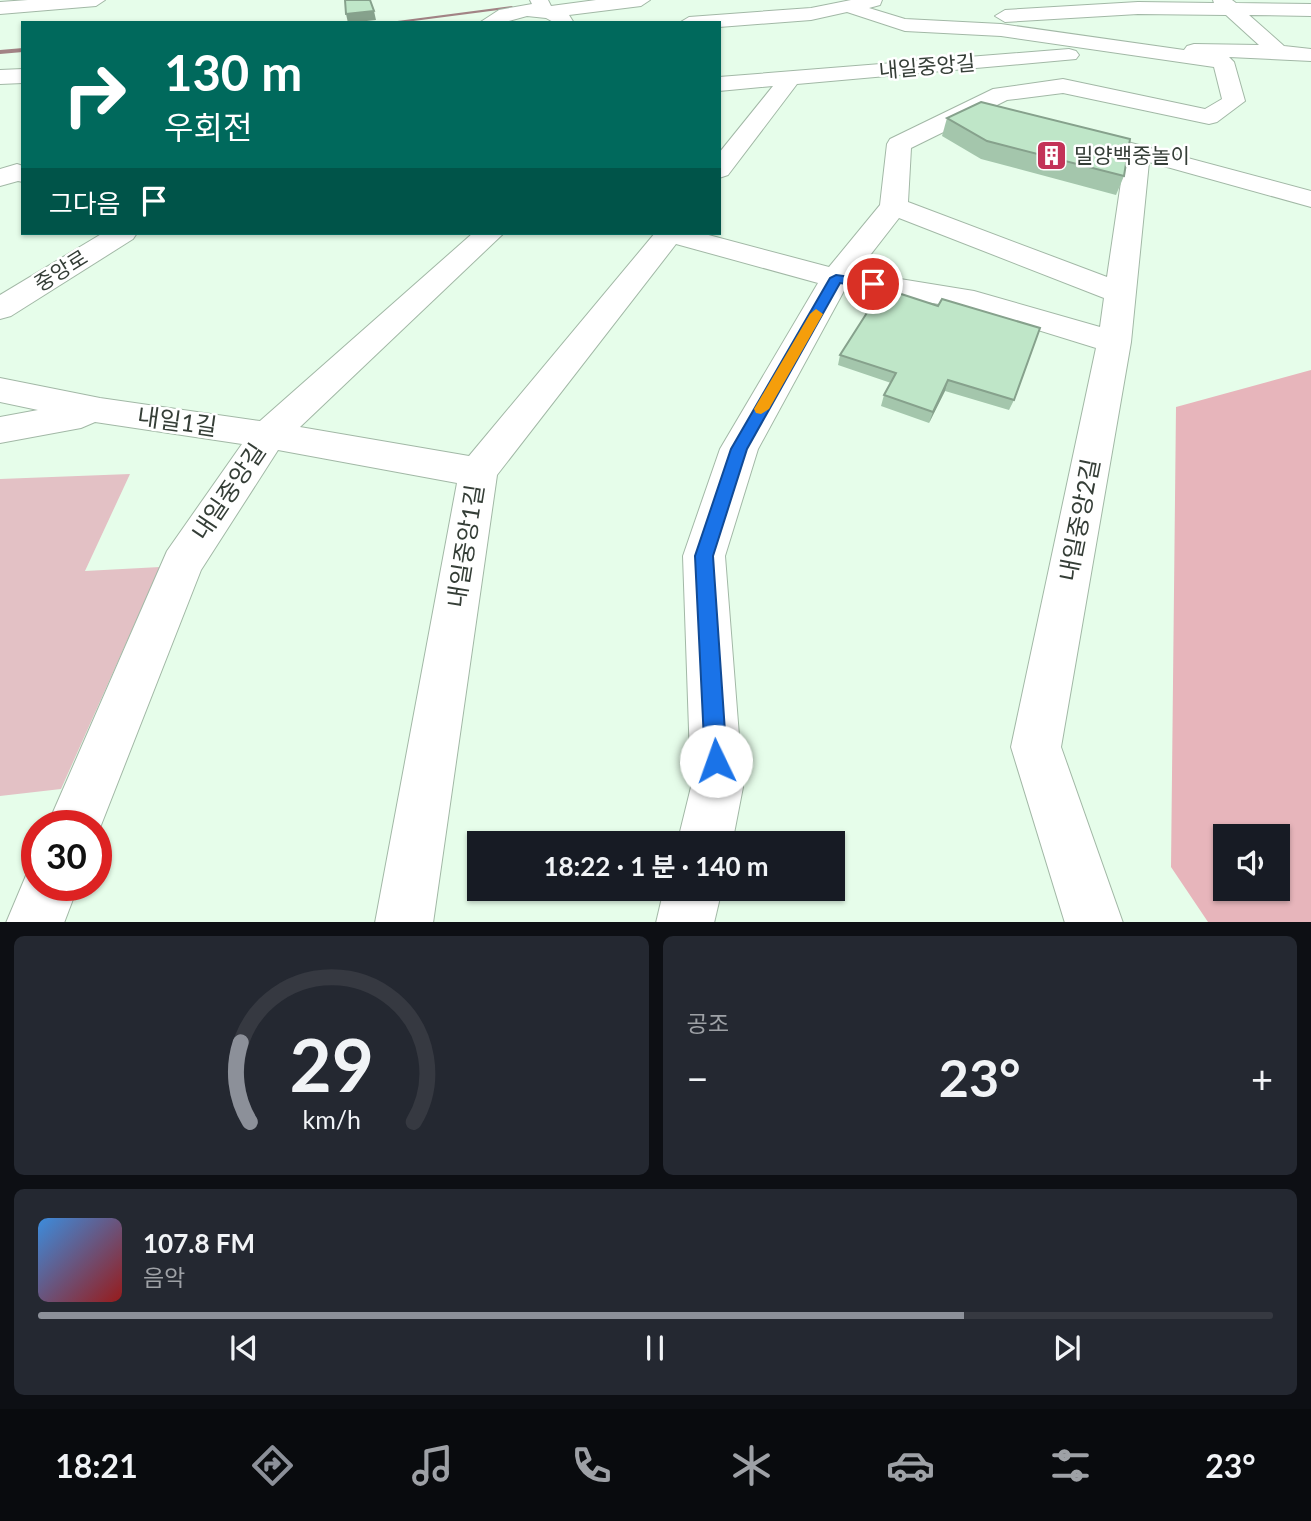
<!DOCTYPE html>
<html lang="ko">
<meta charset="utf-8">
<style>
body{margin:0;font-family:Lato,"Noto Sans KR",sans-serif;background:#242831;color:#f1f3f6;height:100vh;display:flex;flex-direction:column;font-size:26px;white-space:nowrap}
*{box-sizing:border-box;margin:0}
p{font-size:23px;color:#9ea1a6}
.icon{flex:none;width:38px;height:38px;fill:none;stroke:currentColor;stroke-width:2;stroke-linecap:round;stroke-linejoin:round}
.map{position:relative;height:922px;overflow:hidden}
.sheet{display:flex;flex-direction:column;gap:14px;padding:14px;background:#0d0f14;flex:1}
.sheet>*{flex:none}
.banner{position:absolute;left:21px;top:21px;width:700px;height:214px;border-radius:0px;box-shadow:0 2px 5px #0004;background:#00695c;color:#fff;overflow:hidden}
.fabs{position:absolute;left:1213px;top:824px;display:grid;gap:14px}
.fabs a{display:grid;place-items:center;width:77px;height:77px;border-radius:0px;background:#171b24;box-shadow:0 2px 5px #0004;font-size:35px}
.speed{position:absolute;left:21px;top:810px;display:flex;gap:14px;font-size:35px;font-weight:700;text-align:center}
.speed>*{display:grid;place-content:center;width:91px;height:91px;border-radius:50%;background:#171b24;box-shadow:0 2px 5px #0004;line-height:1}
.speed .limit{border:10px solid #d22;background:#fff;color:#111}
.pin{position:absolute;display:grid;place-items:center;width:60px;height:60px;color:#fff;margin:-30px;border:4px solid #fff;border-radius:50%;box-shadow:0 2px 7px #0007}
.me{position:absolute;width:77px;margin:-38px;rotate:357deg;stroke-linejoin:round;filter:drop-shadow(0 0 5px #0008)}
.turn{display:flex;align-items:center;gap:24px;height:147px;padding:0 28px;font-size:32px}
.turn .icon{width:91px;height:91px;stroke-width:2.5}
.turn b{display:block;font-size:49px;line-height:60px}
.then{display:flex;align-items:center;height:66px;padding:0 28px;background:#0003;gap:14px;font-size:26px}
.big{font-size:52px;font-weight:700;line-height:1.1}
.sheet .tile{flex:1;display:flex;flex-direction:column;justify-content:center;gap:10px;min-width:0;padding:0 24px;border-radius:10px;background:#242831}
.sheet .dial{align-items:center;gap:0}
.dial svg{height:182px;overflow:visible;fill:none;stroke:#363941;stroke-width:7;stroke-linecap:round;text-anchor:middle}
.dial text{fill:#f1f3f6;stroke:none}
.song{display:flex;align-items:center;gap:21px}
.cover{width:84px;height:84px;border-radius:10px;background:linear-gradient(135deg,hsl(210 70% 55%),hsl(0 70% 35%))}
.played{height:7px;border-radius:4px;background:linear-gradient(90deg,#8c9099 75%,#363941 75%)}
.keys{display:flex;justify-content:space-around;direction:ltr}
.heat{display:flex;justify-content:space-between;align-items:center;font-size:38px;direction:ltr}
.sheet .tiles{flex:1;display:grid;gap:14px;grid-template-columns:1fr 1fr}
.tile:last-child{grid-column:span 2}
.trip{position:absolute;left:467px;top:831px;width:378px;height:70px;border-radius:0px;background:#171b24;box-shadow:0 2px 5px #0004;font-weight:700;line-height:70px;text-align:center}
.tab-bar{display:flex;height:112px;justify-content:space-around;align-items:center;background:#090b0e;color:#9ea1a6}
.tab-bar .icon{width:49px;height:49px}
.tab-bar .active{color:#8c9099}
.tab-bar b{font-size:32px;color:#f1f3f6}
.map>svg:first-child{display:block}
.green{fill:#e3c1c5}
.forest{fill:#e7b5bb;fill-rule:evenodd}
.lines{fill:none;stroke-linecap:round;stroke-linejoin:round}
.stream{fill:#a28385;fill-rule:evenodd}
.minor-casing{stroke:#a2b8a6;stroke-width:2}
.major-casing{stroke:#a2b8a6;stroke-width:2}
.minor{fill:#fff;fill-rule:evenodd}
.major{fill:#fff;fill-rule:evenodd}
.wall{fill:#a4c6ac}
.shaded-wall{fill:#86a18c}
.building{fill:#bfe6c8;stroke:#86a18c;stroke-width:2}
.route{fill:#1a73e8;stroke:#114b97;stroke-width:2}
.slow{fill:#f59e0b}
.labels{text-anchor:middle;stroke-width:5;stroke-linejoin:round;paint-order:stroke}
.far-street-label{font-size:21px;fill:#353e37;stroke:#fff}
.far-poi-label{font-size:21px;fill:#353e37;stroke:#fff;text-anchor:start}
.street-label{font-size:24px;fill:#353e37;stroke:#fff}
</style>
<div class="map">
<svg width="1311" height="923" viewBox="0 0 1311 923">
<rect width="100%" height="100%" fill="#e6fdea"/>
<!-- green -->
<path class="green" d="M130,474L85,571L160,567L61,789L0,796V479Z"/>
<!-- forest -->
<path class="forest" d="M1311,370V922H1208L1171,867L1176,407ZM1225,836H1278V889H1225Z"/>
<g class="lines">
<!-- stream -->
<g class="stream">
<path d="M512,6L514,8L398,23H382Z"/>
<path d="M23,48V52L0,54V50Z"/>
</g>
<defs>
<g id="minor">
<path d="M28,0H105L96,6L0,14V2Z"/>
<path d="M530,0H548L551,6L596,0H650L641,6L569,15L574,23H555L546,18L527,16L502,23H479L499,10L532,4Z"/>
<path d="M851,0H882L880,5L869,8L905,19L1001,24L1184,50L1187,46L1194,44L1259,45L1226,15L1138,14L1005,22L995,16L1005,10L1138,2L1214,3L1213,0H1232L1236,3L1311,4V16L1249,15L1284,46L1311,49V61L1229,57L1234,62L1245,101L1217,122L1209,124L1063,93L1007,100L995,106L1022,114L1026,119L1022,124L1014,126L976,116L911,148L908,202L1107,277L1125,155L1070,141L1067,136L1070,131L1079,129L1311,191V207L1149,162L1131,342L1061,747L1123,923H1065L1011,747L1096,348L970,309L845,289L758,449L725,556L743,787L732,844H677L691,787L683,556L720,449L818,283L676,244L497,475L433,923H375L457,483L278,450L201,570L96,838V826H47L167,551L242,444L95,422L81,428L0,443V417L38,410L0,402V378L100,398L260,421L473,233H504L300,427L469,456L655,233H701L829,267L880,205L887,144L890,139L993,89L1063,79L1205,109L1222,99L1214,67L1001,36L905,31L847,12L811,20L719,27V23H679L689,17L811,8ZM899,218L1104,298L1100,327L974,291L857,272Z"/>
<path d="M1069,49L1076,51L1079,55L1076,59L797,84L728,175L719,178V153L773,86L719,91V77Z"/>
<path d="M23,69V83L0,84V70Z"/>
<path d="M17,164L23,166V182L18,181L0,186V169Z"/>
<path d="M37,863V886H78L64,923H6L30,866Z"/>
<path d="M664,889H722L714,923H656Z"/>
</g>
<path id="major" d="M103,233H137L133,239L11,316L0,319V295Z"/>
</defs>
<!-- minor casing -->
<use href="#minor" class="minor-casing"/>
<!-- major casing -->
<use href="#major" class="major-casing"/>
<!-- minor -->
<use href="#minor" class="minor"/>
<!-- major -->
<use href="#major" class="major"/>
</g>
<!-- wall -->
<g class="wall">
<path d="M947,118L1124,176L1116,195L981,159L942,136Z"/>
<path d="M877,297L1014,400L1009,410L945,391L929,423L881,406L884,395L891,383L838,365L840,355Z"/>
</g>
<!-- shaded-wall -->
<g class="shaded-wall">
<path d="M374,11L376,20L348,23L346,14Z"/>
<path d="M948,380L945,391L929,423L933,412Z"/>
</g>
<!-- building -->
<g class="building">
<path d="M345,0H370L374,11L346,14Z"/>
<path d="M981,102L1130,139L1124,176L987,141L947,118Z"/>
<path d="M892,291L938,306L942,299L1040,328L1014,400L948,380L933,412L884,395L896,373L840,355L877,297L887,299Z"/>
</g>
<!-- route -->
<path class="route" d="M836,275L873,280L879,284L873,288L840,283L747,449L713,556L727,761L723,768L716,771L708,768L705,761L695,556L731,449L830,278Z"/>
<!-- slow -->
<path class="slow" d="M816,309L823,314L769,409L761,414L756,413L754,409L810,314Z"/>
<!-- icons -->
<defs>
<symbol id="building-square" viewBox="-11 -11 22 22"><rect x="-9" y="-9" width="18" height="18" rx="4" fill="#c33358" stroke="#fff"/><path d="M-4-6H4V6H1V3H-1V6H-4ZM-2.5-4.3h1.7v1.8h-1.7ZM.8-4.3h1.7v1.8H.8ZM-2.5-1h1.7V.8h-1.7ZM.8-1h1.7V.8H.8Z" fill="#fff"/></symbol>
</defs>
<g fill-rule="evenodd">
<use href="#building-square" x="1034" y="138" width="35" height="35"/>
</g>
<g class="labels">
<!-- far-street labels -->
<g class="far-street-label">
<text transform="translate(927 67) rotate(-5)" y="7">내일중앙길</text>
<text transform="translate(61 271) rotate(-32)" y="7">중앙로</text>
</g>
<!-- far-poi labels -->
<g class="far-poi-label">
<text x="1074" y="163">밀양백중놀이</text>
</g>
<!-- street labels -->
<g class="street-label">
<text transform="translate(177 422) rotate(8)" y="8">내일1길</text>
<text transform="translate(229 492) rotate(-56)" y="8">내일중앙길</text>
<text transform="translate(1080 520) rotate(-79)" y="8">내일중앙2길</text>
<text transform="translate(466 546) rotate(-81)" y="8">내일중앙1길</text>
</g>
</g>
</svg>
<div class="fabs">
<a><svg class="icon" aria-label="sound" viewBox="0 0 24 24"><path d="M4 9h4l5-4v14l-5-4H4zM17 9q2 3 0 6"/></svg></a>
</div>
<div class="speed"><div class="limit">30</div></div>
<div class="pin" style="left:873px;top:284px;background:#d93025"><svg class="icon" aria-label="arrive" viewBox="0 0 24 24"><path d="M6 21V4h12l-3 4 3 4H6"/></svg></div>
<svg class="me" style="left:716px;top:761px" viewBox="-20 -20 40 40"><circle r="19" fill="#fff"/><path d="M0-13L10 11 0 6-10 11z" fill="#1a73e8"/></svg>
<div class="trip">18:22 · 1 분 · 140 m</div>
<div class="banner">
<div class="turn"><svg class="icon" aria-label="right" viewBox="0 0 24 24"><path d="M7 20v-9h11M14 6l5 5-5 5"/></svg><div><b>130 m</b>우회전</div></div>
<div class="then">그다음<svg class="icon" aria-label="arrive" viewBox="0 0 24 24"><path d="M6 21V4h12l-3 4 3 4H6"/></svg></div>
</div>
</div>
<section class="sheet">
<div class="tiles">
<div class="tile dial"><svg viewBox="0 0 100 80">
<path d="M14 69A42 42 0 1 1 86 69"/>
<path d="M14 69A42 42 0 0 1 10 34" stroke="#8c9099"/>
<text x="50" y="56" font-size="32" font-weight="700">29</text>
<text x="50" y="72" font-size="11">km/h</text>
</svg></div>
<div class="tile"><p>공조</p>
<div class="heat"><a>−</a><b class="big">23°</b><a>+</a></div>
</div>
<div class="tile">
<div class="song"><i class="cover"></i><div><b>107.8 FM</b><p>음악</p></div></div>
<div class="played"></div>
<div class="keys"><svg class="icon" aria-label="previous" viewBox="0 0 24 24"><path d="M18 5L8 12l10 7zM5 5v14"/></svg><svg class="icon" aria-label="pause" viewBox="0 0 24 24"><path d="M8 5v14M16 5v14"/></svg><svg class="icon" aria-label="next" viewBox="0 0 24 24"><path d="M6 5l10 7-10 7zM19 5v14"/></svg></div>
</div>
</div>
</section>
<nav class="tab-bar">
<b>18:21</b>
<svg class="icon active" aria-label="directions" viewBox="0 0 24 24"><path d="M12 3l9 9-9 9-9-9zM9 14v-3h6M13 9l2 2-2 2"/></svg>
<svg class="icon" aria-label="music" viewBox="0 0 24 24"><path d="M9 18V5l10-2v13"/><circle cx="6" cy="18" r="3"/><circle cx="16" cy="16" r="3"/></svg>
<svg class="icon" aria-label="phone" viewBox="0 0 24 24"><path d="M5 4h4l2 5-3 2q2 4 5 5l2-3 5 2v4C11 20 4 13 5 4z"/></svg>
<svg class="icon" aria-label="climate" viewBox="0 0 24 24"><path d="M12 3v18M4 7l16 10M4 17L20 7"/></svg>
<svg class="icon" aria-label="car" viewBox="0 0 24 24"><path d="M5 17H2v-5l4-1 3-4h7l3 4 3 1v5h-3M9 17h6M6 11h13"/><circle cx="7" cy="17" r="2"/><circle cx="17" cy="17" r="2"/></svg>
<svg class="icon" aria-label="filters" viewBox="0 0 24 24"><path d="M4 7h16M4 17h16"/><circle cx="9" cy="7" r="2"/><circle cx="15" cy="17" r="2"/></svg>
<b>23°</b>
</nav>
